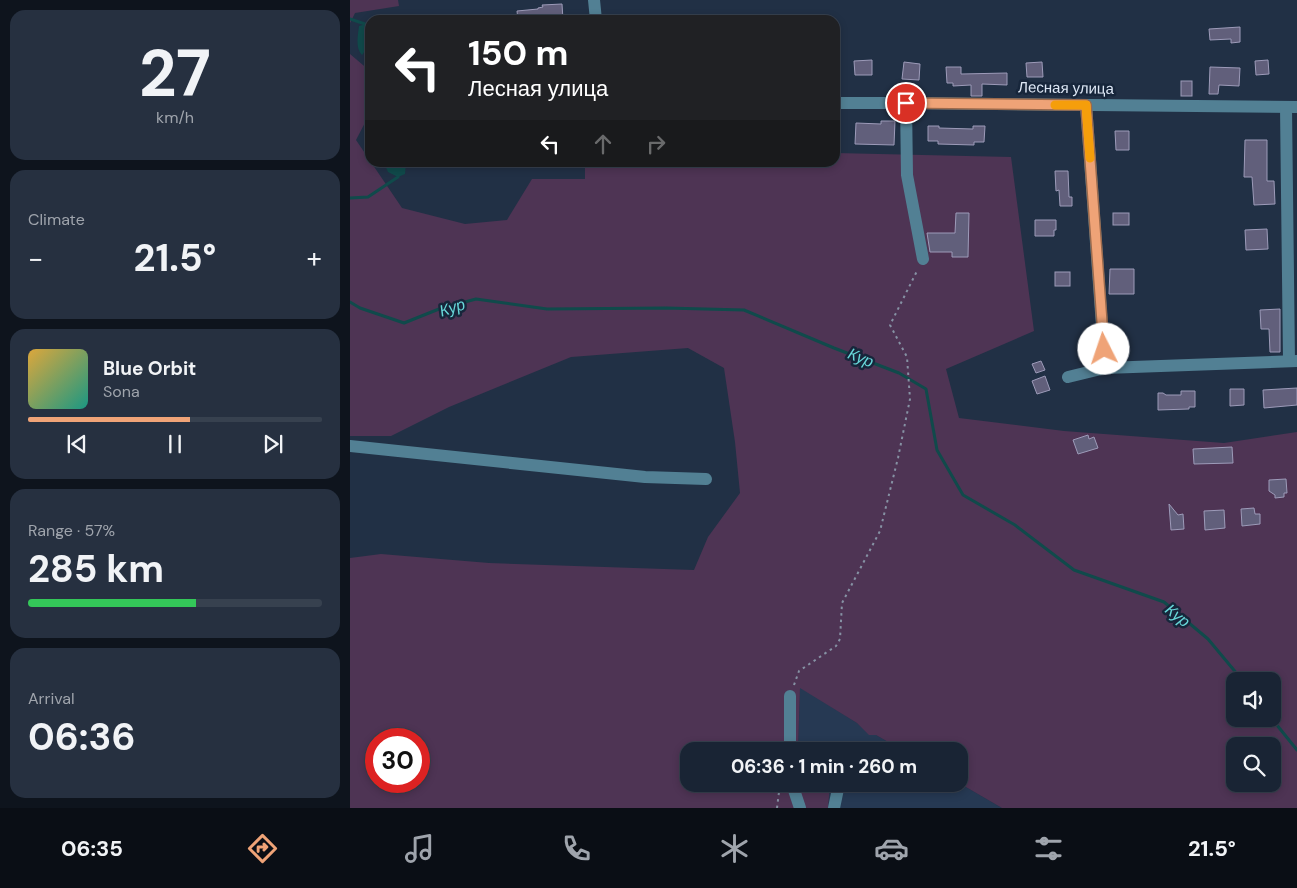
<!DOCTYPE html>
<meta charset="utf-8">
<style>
body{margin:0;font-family:"DM Sans",sans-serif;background:#263040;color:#f1f3f6;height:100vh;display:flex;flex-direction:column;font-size:19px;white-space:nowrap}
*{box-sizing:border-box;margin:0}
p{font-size:16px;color:#9fa4ac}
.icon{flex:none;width:28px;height:28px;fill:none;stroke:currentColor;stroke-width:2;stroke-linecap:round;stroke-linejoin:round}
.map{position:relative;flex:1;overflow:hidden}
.side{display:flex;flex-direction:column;gap:10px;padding:10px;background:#0e141d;width:350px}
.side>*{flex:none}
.guide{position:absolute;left:15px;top:15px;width:475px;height:152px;border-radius:15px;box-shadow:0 2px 8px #0003,0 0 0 1px #37414f;background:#202124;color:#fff;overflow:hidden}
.tools{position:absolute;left:876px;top:672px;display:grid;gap:10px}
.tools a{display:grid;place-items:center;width:55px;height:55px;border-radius:10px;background:#192434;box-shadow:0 2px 8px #0003,0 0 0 1px #37414f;font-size:25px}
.speed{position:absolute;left:15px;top:728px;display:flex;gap:10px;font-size:25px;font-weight:700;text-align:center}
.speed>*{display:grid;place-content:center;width:65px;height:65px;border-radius:50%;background:#192434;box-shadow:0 2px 8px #0003,0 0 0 1px #37414f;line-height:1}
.speed .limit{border:8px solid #d22;background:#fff;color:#111}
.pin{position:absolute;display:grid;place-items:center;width:42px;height:42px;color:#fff;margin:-21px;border:2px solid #fff;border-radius:50%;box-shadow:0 1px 5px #0007}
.me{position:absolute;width:55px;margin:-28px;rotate:356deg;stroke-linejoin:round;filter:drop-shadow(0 0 4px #0008)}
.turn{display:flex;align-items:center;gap:18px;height:105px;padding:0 20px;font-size:22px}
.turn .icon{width:65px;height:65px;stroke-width:2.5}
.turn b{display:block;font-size:35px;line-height:42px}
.lanes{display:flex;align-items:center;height:48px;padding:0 20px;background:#0003;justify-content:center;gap:25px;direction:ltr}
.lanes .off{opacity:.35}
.big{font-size:38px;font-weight:700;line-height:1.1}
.side .tile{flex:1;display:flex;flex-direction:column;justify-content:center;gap:8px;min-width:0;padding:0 18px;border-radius:15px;background:#263040}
.side .dial{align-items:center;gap:0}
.dial b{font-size:65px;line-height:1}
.song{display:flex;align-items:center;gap:15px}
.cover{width:60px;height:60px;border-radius:8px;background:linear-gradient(135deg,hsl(40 70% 55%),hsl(170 70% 35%))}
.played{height:5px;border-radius:2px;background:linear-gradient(90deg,#efa377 55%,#37414f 55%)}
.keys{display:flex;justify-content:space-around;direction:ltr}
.heat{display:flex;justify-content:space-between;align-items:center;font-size:28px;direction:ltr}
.charge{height:8px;border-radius:4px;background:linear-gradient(90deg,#34c759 57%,#37414f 0)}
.trip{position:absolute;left:330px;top:742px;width:288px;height:50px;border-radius:15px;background:#192434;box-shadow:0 2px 8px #0003,0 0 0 1px #37414f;font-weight:700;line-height:50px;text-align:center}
.tabs{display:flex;height:80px;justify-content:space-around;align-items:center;background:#0a0e15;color:#9fa4ac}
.tabs .icon{width:35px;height:35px}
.tabs .current{color:#efa377}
.tabs b{font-size:22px;color:#f1f3f6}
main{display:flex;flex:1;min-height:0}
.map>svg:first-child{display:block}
.built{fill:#263953}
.green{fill:#4e3454;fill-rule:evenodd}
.water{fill:#104a4b}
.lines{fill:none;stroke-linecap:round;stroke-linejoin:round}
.stream{stroke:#104a4b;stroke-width:3}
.building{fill:#615f7b;stroke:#9d9bb9}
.path{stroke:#8692a4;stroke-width:2;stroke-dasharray:2.5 4;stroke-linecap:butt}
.minor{stroke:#528094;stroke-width:12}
.route-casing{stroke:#9b6a4d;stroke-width:12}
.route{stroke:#efa377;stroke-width:9}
.slow{stroke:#f59e0b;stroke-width:9}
.labels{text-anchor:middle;stroke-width:5;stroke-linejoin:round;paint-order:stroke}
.street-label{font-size:15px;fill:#dde7f5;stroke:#17263b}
.water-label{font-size:16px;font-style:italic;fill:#67d7d9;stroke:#17263b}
</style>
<main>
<section class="side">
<div class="tile dial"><b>27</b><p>km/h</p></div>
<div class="tile"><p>Climate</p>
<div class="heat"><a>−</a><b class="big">21.5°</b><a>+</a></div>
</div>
<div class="tile">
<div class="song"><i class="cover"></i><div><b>Blue Orbit</b><p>Sona</p></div></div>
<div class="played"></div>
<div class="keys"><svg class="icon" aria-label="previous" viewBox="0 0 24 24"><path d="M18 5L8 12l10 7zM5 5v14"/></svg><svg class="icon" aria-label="pause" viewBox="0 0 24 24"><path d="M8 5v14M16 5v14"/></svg><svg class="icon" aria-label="next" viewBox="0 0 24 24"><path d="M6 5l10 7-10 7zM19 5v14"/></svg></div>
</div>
<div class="tile"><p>Range · 57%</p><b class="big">285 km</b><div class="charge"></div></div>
<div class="tile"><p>Arrival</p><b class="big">06:36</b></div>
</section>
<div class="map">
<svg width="947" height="808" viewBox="0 0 947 808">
<rect width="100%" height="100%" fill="#213045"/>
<!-- built -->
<g class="built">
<path d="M450,687L507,723L519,734L526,735L554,751H448Z"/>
<path d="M609,783L652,808H478L480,784Z"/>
</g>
<!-- green -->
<g class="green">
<path d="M0,0H48L49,6L5,13L0,23Z"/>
<path d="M0,54L20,71V113L6,140L52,208L115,224L157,220L182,179H235V163L485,162V153L661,157L684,331L596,369L609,418L714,431L874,443L947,432V808H652L609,783V751H554L526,735H519L507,723L450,688L448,750L449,751H339V784H480L478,808H0V558L31,554L139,563L344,570L358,537L390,493L385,442L374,368L338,348L221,357L99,407L41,436H0ZM885,681H922V719H885ZM26,739H69V781H26ZM885,746H922V784H885Z"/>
</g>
<!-- water -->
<g class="water">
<path d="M20,23V50L15,51L12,55C5,48 8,35 9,26Z"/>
<path d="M34,163H56L55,174L48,177L38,172Z"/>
</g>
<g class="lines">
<!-- stream -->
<g class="stream">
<path d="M0,19L15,24L16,27"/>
<path d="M0,198L18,197L48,177V174"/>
<path d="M0,302L10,308L54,323L89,309L126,299L197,309L316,308L394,310L484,348L549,373L576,389L587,450L613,495L665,525L724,570L814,602L858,639L893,681"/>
<path d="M922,719L947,750"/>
</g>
</g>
<!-- building -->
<g class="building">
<path d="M212,4L213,20H168L167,11L188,9V8L193,7L192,5Z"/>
<path d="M890,27V42L881,43V39L860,40L859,29Z"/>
<path d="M522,60V75H505L504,61Z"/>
<path d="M918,60L919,74L906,75L905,61Z"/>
<path d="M554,62L570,64L569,80L552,79Z"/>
<path d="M692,62L693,77H677L676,63Z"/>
<path d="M596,67H611V74L657,73V85L632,84V96H621V85L603,86V83H597Z"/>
<path d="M860,67L890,68L889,86L869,85L868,94H859Z"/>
<rect x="831" y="81" width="11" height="15"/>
<path d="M531,121H545L544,145L505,144L506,123L531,124Z"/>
<path d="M578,126H589V128L623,129V126H635L634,142H624V145L588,144V141H578Z"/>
<path d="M765,131H779V150H766Z"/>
<path d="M895,140H917V181H924L925,204L904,205L902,177H894Z"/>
<path d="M705,171H718L719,197H722V206H710L709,190L706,191Z"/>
<path d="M606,213H619L618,257H602V252H580L577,233H605Z"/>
<rect x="763" y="213" width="16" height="12"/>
<path d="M685,220H706V230H704V236H685Z"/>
<path d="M917,229L918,249L896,250L895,230Z"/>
<path d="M760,269H784V294H759Z"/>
<rect x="705" y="272" width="15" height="14"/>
<path d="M930,309V352H920L919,329H911L910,310Z"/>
<path d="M691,361L695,370L686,373L682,364Z"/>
<path d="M695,376L700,390L687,394L682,381Z"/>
<path d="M947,388V405L914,408L913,390Z"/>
<path d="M880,389H894V405L880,406Z"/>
<path d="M831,391H845V407H839V409L808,410V393H813L816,395H831Z"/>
<path d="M738,435L739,439L744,437L748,448L728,454L723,440Z"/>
<path d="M882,447L883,463L844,464L843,449Z"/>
<path d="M936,479L937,493H934V497L925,498V495L919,491V480Z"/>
<path d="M819,504L828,515L833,514L834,529L821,530Z"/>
<path d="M904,508L905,514H910V524L892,526L891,509Z"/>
<path d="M874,510L875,528L855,530L854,511Z"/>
</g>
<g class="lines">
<!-- path -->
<g class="path">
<path d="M444,685L449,671L486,646L490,639L492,603L530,531L548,458L560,399L557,357L540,325L568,269"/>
<path d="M427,808L430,784"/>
</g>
<!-- minor -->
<g class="minor">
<path d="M244,0L246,20"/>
<path d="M485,103H556L947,107"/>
<path d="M556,103L557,175L573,259"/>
<path d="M736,105L755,368"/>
<path d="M936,107L939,361"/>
<path d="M718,377L755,368L947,361"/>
<path d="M0,446L295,477L356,479"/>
<path d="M440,696V751"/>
<path d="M442,784L450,808"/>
<path d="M484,808L489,784"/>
</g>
</g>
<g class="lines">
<defs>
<path id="route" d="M556,103L736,105L754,349"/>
</defs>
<!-- route casing -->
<use href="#route" class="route-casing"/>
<!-- route -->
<use href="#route" class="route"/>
<!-- slow -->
<path class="slow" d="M705,105H736L740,158"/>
</g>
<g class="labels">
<!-- street labels -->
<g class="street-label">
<text transform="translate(716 88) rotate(1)" y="5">Лесная улица</text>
</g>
<!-- water labels -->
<g class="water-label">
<text transform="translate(102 307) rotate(-18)" y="6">Кур</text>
<text transform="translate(511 357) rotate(22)" y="6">Кур</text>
<text transform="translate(828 615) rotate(39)" y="6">Кур</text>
</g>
</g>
</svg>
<div class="tools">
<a><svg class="icon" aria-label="sound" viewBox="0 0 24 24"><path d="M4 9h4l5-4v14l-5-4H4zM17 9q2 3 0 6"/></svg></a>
<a><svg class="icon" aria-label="search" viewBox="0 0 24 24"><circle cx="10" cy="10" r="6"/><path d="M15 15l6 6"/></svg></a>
</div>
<div class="speed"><div class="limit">30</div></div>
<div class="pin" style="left:556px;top:103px;background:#d93025"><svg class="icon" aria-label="arrive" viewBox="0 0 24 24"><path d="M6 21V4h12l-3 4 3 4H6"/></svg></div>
<svg class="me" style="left:754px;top:349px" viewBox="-20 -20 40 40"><circle r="19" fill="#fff"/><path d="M0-13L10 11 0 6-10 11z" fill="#efa377"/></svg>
<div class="trip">06:36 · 1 min · 260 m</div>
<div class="guide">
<div class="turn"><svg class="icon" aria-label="left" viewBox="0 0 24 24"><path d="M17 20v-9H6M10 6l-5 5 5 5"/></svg><div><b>150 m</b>Лесная улица</div></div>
<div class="lanes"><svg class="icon" aria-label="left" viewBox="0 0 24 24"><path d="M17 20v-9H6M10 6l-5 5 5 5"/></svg><svg class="icon off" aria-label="ahead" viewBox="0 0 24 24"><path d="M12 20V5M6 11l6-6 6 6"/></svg><svg class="icon off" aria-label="right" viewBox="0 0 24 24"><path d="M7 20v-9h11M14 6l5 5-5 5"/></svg></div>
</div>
</div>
</main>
<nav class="tabs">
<b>06:35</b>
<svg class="icon current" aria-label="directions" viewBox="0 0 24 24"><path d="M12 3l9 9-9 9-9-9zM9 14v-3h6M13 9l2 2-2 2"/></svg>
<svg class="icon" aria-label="music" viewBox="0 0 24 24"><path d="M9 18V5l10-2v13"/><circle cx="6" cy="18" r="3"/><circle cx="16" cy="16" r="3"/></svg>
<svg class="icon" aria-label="phone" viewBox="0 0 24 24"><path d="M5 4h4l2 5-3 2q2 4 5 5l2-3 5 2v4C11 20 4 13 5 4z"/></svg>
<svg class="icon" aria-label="climate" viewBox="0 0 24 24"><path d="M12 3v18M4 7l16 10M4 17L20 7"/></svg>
<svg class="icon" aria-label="car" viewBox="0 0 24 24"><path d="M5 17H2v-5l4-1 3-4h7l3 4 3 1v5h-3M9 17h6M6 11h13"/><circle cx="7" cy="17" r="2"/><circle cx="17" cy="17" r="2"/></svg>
<svg class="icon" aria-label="filters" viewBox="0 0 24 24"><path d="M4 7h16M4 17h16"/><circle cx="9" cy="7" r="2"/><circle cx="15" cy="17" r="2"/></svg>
<b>21.5°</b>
</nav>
